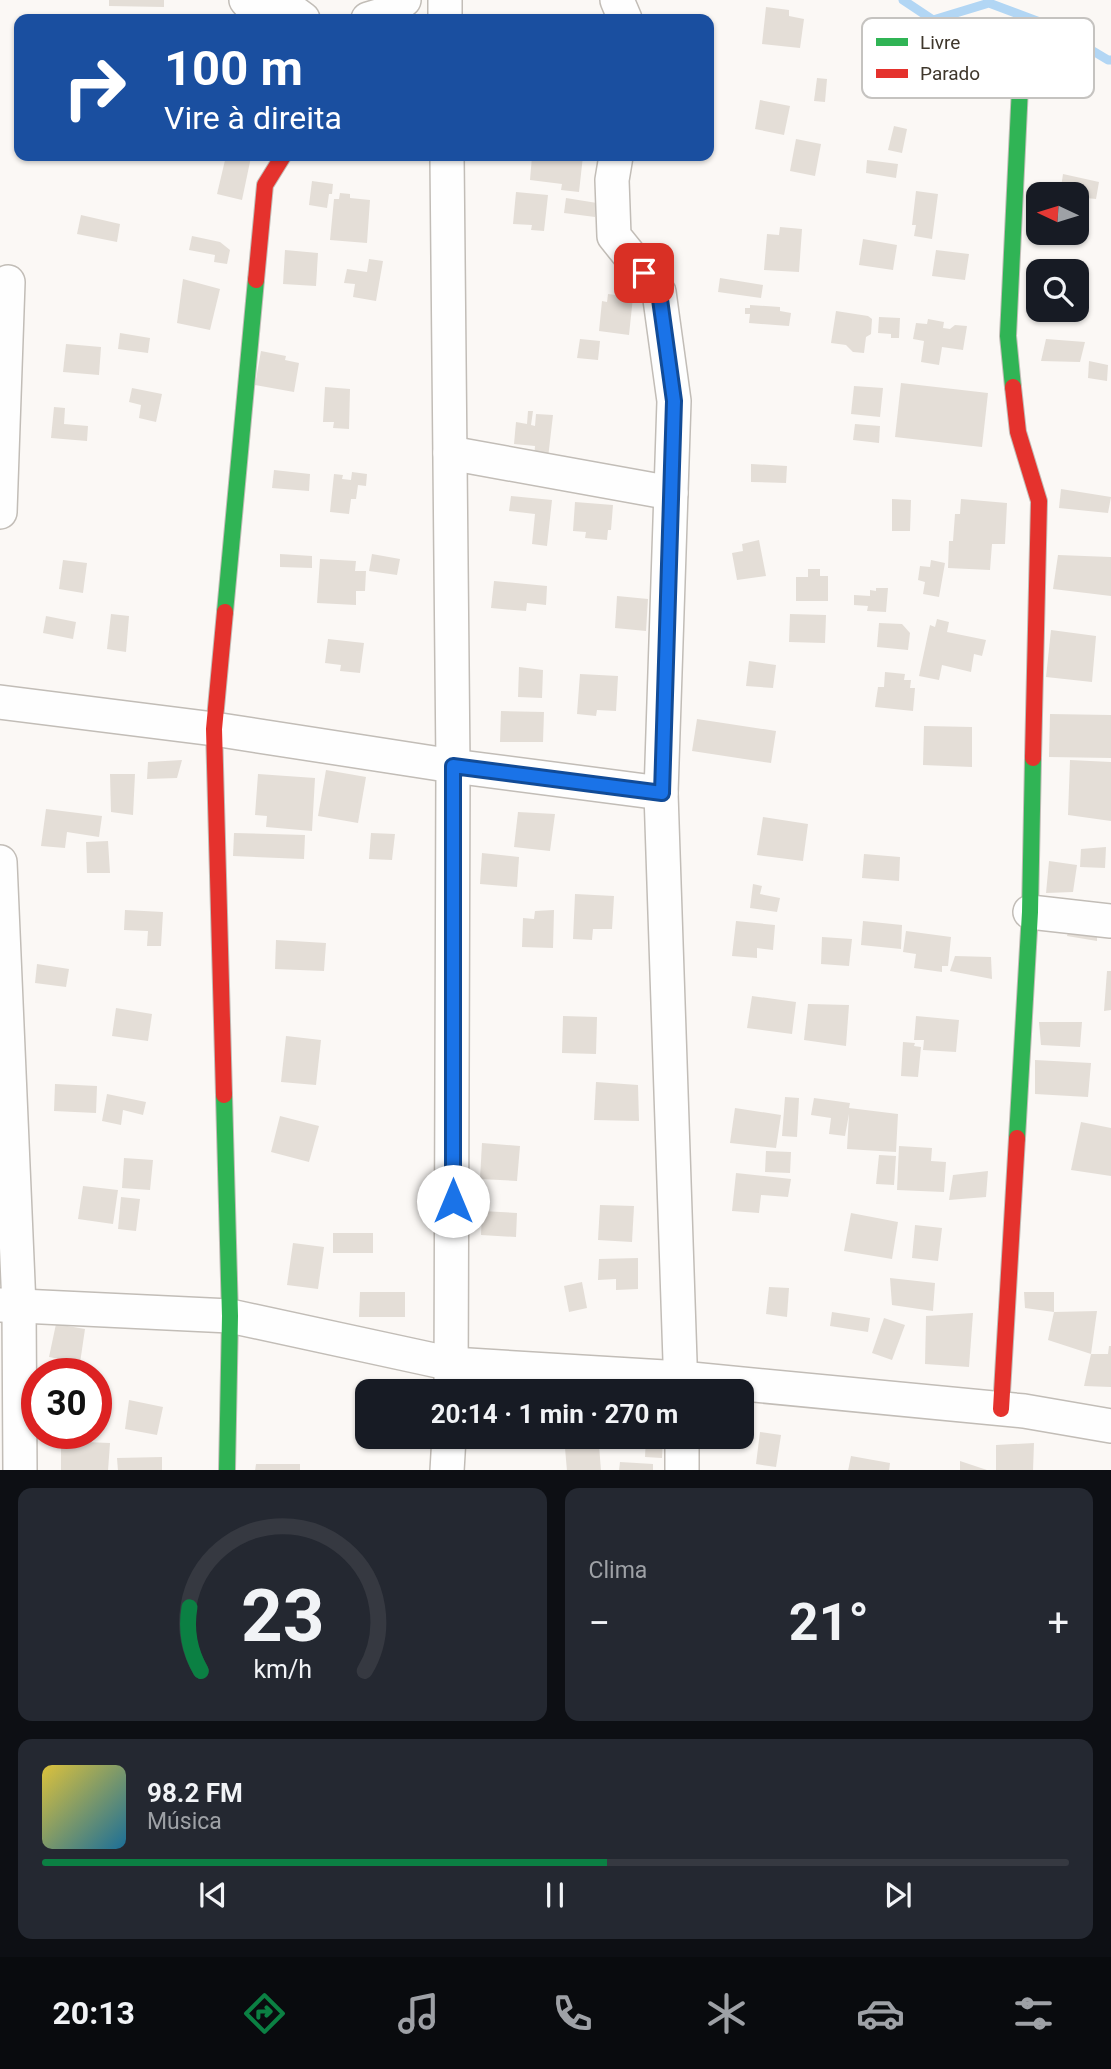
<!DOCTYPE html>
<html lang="pt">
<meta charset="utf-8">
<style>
body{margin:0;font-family:Roboto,sans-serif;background:#242831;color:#f1f3f6;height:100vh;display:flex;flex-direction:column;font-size:26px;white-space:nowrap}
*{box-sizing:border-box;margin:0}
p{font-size:23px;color:#9ea1a6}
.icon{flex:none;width:38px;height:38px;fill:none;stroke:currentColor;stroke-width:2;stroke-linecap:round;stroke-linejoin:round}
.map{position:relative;height:1470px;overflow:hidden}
.drawer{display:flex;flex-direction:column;gap:18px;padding:18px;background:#0d0f14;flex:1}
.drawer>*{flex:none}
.top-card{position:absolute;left:14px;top:14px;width:700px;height:147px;border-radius:14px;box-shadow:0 2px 5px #0004;background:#1a4fa0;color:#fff;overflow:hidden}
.needle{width:46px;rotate:274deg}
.controls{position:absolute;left:1026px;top:182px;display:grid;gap:14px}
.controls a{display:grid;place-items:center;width:63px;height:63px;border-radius:14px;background:#171b24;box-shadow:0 2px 5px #0004;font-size:35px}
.speed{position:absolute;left:21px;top:1358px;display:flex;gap:14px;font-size:35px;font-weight:700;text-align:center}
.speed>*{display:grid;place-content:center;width:91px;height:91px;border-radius:50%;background:#171b24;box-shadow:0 2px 5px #0004;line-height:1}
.speed .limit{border:10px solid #d22;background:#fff;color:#111}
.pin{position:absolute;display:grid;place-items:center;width:60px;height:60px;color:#fff;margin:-30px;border-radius:14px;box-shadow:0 4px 10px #0006}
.me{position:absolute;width:77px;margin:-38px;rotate:0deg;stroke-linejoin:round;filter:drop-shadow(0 0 5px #0008)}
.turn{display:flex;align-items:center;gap:24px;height:147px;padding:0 35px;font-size:32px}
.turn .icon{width:91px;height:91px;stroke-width:2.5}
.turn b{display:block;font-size:49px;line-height:60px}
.big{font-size:52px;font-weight:700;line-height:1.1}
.drawer .tile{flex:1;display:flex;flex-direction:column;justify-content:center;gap:10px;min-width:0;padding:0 24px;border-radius:14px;background:#242831}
.drawer .dial{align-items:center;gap:0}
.dial svg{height:182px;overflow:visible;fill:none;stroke:#363941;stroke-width:7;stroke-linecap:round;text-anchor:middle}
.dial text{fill:#f1f3f6;stroke:none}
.song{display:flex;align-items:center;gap:21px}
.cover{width:84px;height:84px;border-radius:10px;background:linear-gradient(135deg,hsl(50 70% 55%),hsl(200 70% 35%))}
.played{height:7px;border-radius:4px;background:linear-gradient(90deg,#0b8043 55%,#363941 55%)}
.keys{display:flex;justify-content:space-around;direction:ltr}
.heat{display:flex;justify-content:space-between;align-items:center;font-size:38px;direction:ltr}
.drawer .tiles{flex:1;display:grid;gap:18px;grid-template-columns:1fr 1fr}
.tile:last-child{grid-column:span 2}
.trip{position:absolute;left:355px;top:1379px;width:399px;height:70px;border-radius:14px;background:#171b24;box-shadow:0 2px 5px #0004;font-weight:700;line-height:70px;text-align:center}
.tab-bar{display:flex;height:112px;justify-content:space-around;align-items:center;background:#090b0e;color:#9ea1a6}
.tab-bar .icon{width:49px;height:49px}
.tab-bar .current{color:#0b8043}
.tab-bar b{font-size:32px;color:#f1f3f6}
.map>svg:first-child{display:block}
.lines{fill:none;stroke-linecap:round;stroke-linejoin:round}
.stream{stroke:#b2d6f4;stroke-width:9}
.building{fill:#e4ded7}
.street-casing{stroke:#c2bdb7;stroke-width:36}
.fast-casing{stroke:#c2bdb7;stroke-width:18}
.jam-casing{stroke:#c2bdb7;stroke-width:18}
.street{stroke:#fefefe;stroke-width:33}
.fast{stroke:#30b455;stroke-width:16}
.jam{stroke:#e5322d;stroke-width:16}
.route-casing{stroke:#114b97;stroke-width:18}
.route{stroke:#1a73e8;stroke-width:12}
.key{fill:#fff;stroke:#c5c3c0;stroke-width:2}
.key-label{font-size:19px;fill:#3f372c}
</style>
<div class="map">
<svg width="1111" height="1471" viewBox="0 0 1111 1471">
<rect width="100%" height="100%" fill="#fbf8f5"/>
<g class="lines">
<!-- stream -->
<path class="stream" d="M903,0L933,20L989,3L1053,27L1108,60H1111"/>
</g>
<!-- building -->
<g class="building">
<path d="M109,0H164V7L109,6Z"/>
<path d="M766,7L789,10V16L804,19L800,48L762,44Z"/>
<path d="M817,78L827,79L825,102L814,101Z"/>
<path d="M760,100L790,106L784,135L755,129Z"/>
<path d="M894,126L907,129L902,153L888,150Z"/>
<path d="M796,139L821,144L815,176L790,171Z"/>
<path d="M226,156L251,157L242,200L217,194Z"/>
<path d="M532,156H583L579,192L561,190L562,184L530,180Z"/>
<path d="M867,160L898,164L896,178L866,173Z"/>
<path d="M1063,174L1099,182L1096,199L1076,197V194H1060Z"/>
<path d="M312,181L333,184L332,194H329L327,208L309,205Z"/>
<path d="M916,191L938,194L932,239L914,236L916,225H912Z"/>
<path d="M516,192L548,195L544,231L531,230L532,225L513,224Z"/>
<path d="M340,193L350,194V198L370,200L367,243L330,240L334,199H339Z"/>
<path d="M566,198L597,203L595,217L564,213Z"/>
<path d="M81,215L120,224L117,242L77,234Z"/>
<path d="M780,227L802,229L799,272L764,270L767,234L779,235Z"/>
<path d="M192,236L220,242L230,250L227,264L214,262L215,255L189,250Z"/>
<path d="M863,239L897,245L893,270L859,265Z"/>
<path d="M285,250L318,253L316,286L283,284Z"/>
<path d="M936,250L969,254L965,280L932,276Z"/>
<path d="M369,259L383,261L376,301L353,297L355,284L344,283L347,269L367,272Z"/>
<path d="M720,278L763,285L761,298L718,292Z"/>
<path d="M183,279L220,289L210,330L177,323Z"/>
<path d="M608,294L633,297L629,335L599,331L602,301L607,302Z"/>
<path d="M750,305L780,307V311L791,313L789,326L749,323L750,314H745V308H750Z"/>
<path d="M836,311L868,316L872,319L871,334L866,337L864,353L853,352L846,345L831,343Z"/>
<path d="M879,317L900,318L899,338H891V334L878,333Z"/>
<path d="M928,319L944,322L943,328L950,329L955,325L967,326L963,350L942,347L939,365L921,362L924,341L913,339L916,323L927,324Z"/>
<path d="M120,333L150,338L148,353L118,349Z"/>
<path d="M580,339L600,341L598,360L577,358Z"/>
<path d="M1046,339L1085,342L1080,362L1041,361Z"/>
<path d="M66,344L101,347L99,375L63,372Z"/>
<path d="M261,351L286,356L285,360L299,363L294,392L255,385Z"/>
<path d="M1089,361L1108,365L1107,381L1088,378Z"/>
<path d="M901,383L988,393L982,447L895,437Z"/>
<path d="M854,386L883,388L880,417L851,414Z"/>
<path d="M325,387L350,389L349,429L333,428L334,422H323Z"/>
<path d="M132,388L162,394L156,422L139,418L141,405L129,402Z"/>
<path d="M54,407L65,408L64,424L88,426L87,441L51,438Z"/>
<path d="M528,411H533L531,425L535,426L536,414L553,415L548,458L534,457L535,446L514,444L516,422L527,424Z"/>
<path d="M855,424L880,426L879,443L853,440Z"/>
<path d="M751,464L787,466L786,483L751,482Z"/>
<path d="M274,470L310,474L309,491L272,488Z"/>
<path d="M352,472L367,474L366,486L358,485L356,499H351L349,514L330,512L334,474L343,475L342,479L351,480Z"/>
<path d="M1061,489L1111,497L1108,513L1059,508Z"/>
<path d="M511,496L552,500L547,546L532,544L535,514L509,511Z"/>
<path d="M892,499L911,500L910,531H892Z"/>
<path d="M961,499L1007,503L1005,544H992L990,570L948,568L949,541H953L955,514H960Z"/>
<path d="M575,502L613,505L611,530H608L607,540L585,538L586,532L573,531Z"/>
<path d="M759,540L766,576L737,580L732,553L743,551L742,544Z"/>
<path d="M280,554L312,556V568L280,567Z"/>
<path d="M372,554L400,559L397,575L369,571Z"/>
<path d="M1058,555L1111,557V596L1053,589Z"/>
<path d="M320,559L356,561L355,571H366L365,591H356V605L317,603Z"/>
<path d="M63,560L87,563L83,593L59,589Z"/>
<path d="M931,560L945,563L939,597L923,594L925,582L918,580L920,566L930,567Z"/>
<path d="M808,569H820V576H828V601H796V577H808Z"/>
<path d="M494,581L547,586L546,605L527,603L526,611L491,608Z"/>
<path d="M876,588H888L886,612L867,611L868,606L854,605V595L870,596V590L876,591Z"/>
<path d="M617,596L648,599L646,631L615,628Z"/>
<path d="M111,614L129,616L126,652L107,649Z"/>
<path d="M790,614L826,615L825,643L789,642Z"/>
<path d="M46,616L76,622L73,639L43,633Z"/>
<path d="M937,619L949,622L947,632L986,640L982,656L974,654L971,672L942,665L939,680L919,676L930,625L935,627Z"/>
<path d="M879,623L902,624L910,633L908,650L877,647Z"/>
<path d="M1051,630L1096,636L1092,682L1046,677Z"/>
<path d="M328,639L364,643L360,673L340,671L341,665L325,663Z"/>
<path d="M749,661L776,665L773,688L746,686Z"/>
<path d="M519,667L543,670L542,698L518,697Z"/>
<path d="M885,672L905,674L904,680H911L910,688H915L913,711L875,707L878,687H884Z"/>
<path d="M580,674L618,676L616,711L597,710L596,716L577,714Z"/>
<path d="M501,711L544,712L543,742H500Z"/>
<path d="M1050,714L1111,715V758L1049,757Z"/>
<path d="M697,719L776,731L771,763L692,751Z"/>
<path d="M924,726L972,727V767L923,765Z"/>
<path d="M182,760L177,778L147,779L148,762Z"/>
<path d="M1070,760L1111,762V821L1068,815Z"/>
<path d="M326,770L366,777L358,823L318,816Z"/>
<path d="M110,774H135L133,815L111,812Z"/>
<path d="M258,774L315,778L312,831L266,827L267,816L255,815Z"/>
<path d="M46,809L102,816L99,837L67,832L65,848L41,846Z"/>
<path d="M518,812L555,814L550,851L514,847Z"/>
<path d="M763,817L808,824L803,861L757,855Z"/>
<path d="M234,833L305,835L304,859L233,856Z"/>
<path d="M371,833L395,834L392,860L369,859Z"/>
<path d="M108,841L110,873H87L86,842Z"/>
<path d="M1106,847L1105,868L1080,867L1081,849Z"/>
<path d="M482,853L519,857L517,887L480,884Z"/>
<path d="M864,854L900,857L899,881L862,878Z"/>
<path d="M1049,861L1077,865L1073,892L1046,893Z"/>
<path d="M753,884L762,886L760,894L780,898L777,912L750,908Z"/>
<path d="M575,894L614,896L612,929H593L592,940L573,939Z"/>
<path d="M125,910L163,912L161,946H147L148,931L124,930Z"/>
<path d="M554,910L553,948L522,947L523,918L534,919L535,911Z"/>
<path d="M736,921L775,925L773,950L757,948V958L732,956Z"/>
<path d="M863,921L902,925L901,949L861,945Z"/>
<path d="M1071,921L1097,924V941L1067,936Z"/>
<path d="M906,931L951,937L948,966H942V972L914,968L916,954L903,952Z"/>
<path d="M822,937L852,939L849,966L821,964Z"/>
<path d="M276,940L326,943L324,971L275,969Z"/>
<path d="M955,956L991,957L992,979L950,971Z"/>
<path d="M37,964L69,969L66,987L35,983Z"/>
<path d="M1107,971H1111V1010L1104,1011Z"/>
<path d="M752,996L796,1002L792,1034L747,1028Z"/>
<path d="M808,1004L849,1005L846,1046L804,1040Z"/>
<path d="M116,1008L152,1014L148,1041L112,1036Z"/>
<path d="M563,1016L597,1017L596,1054L562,1053Z"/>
<path d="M916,1016L959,1020L956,1052L923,1050L924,1040H914Z"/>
<path d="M1039,1022H1082L1080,1047L1041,1045Z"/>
<path d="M286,1036L321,1040L316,1085L281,1082Z"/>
<path d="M903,1042L915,1043L914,1046L921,1047L918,1077L901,1076Z"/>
<path d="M1035,1060L1091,1063L1088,1097L1035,1094Z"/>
<path d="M596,1082L638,1085L639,1121L594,1120Z"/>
<path d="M55,1084L97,1086L96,1113L54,1111Z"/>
<path d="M107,1094L146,1102L143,1115L123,1110L121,1125L102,1121Z"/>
<path d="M785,1097L799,1098L797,1137L782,1136Z"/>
<path d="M814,1098L850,1103L849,1108L898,1114L896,1152L847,1149L849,1114L845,1136L829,1134L831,1118L811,1115Z"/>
<path d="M735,1108L781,1115L776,1148L730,1143Z"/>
<path d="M280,1116L319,1126L309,1162L271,1152Z"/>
<path d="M1081,1122L1111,1128V1176L1071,1170Z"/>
<path d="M482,1143L520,1146L517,1181L480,1179Z"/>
<path d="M899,1146L932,1148L931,1161L946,1162L944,1192L897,1190Z"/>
<path d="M766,1151L791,1152L790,1173L765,1172Z"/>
<path d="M879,1155L896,1156L894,1185L876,1184Z"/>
<path d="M124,1158L153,1160L150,1190L122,1188Z"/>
<path d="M988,1171L986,1197L949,1200L953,1175Z"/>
<path d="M736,1173L791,1179L788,1197L761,1195L759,1213L732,1211Z"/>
<path d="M83,1186L118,1190L113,1224L78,1219Z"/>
<path d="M121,1197L140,1199L136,1231L118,1229Z"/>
<path d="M600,1205L634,1206L632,1242L598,1240Z"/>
<path d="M482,1211L517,1213L516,1237L481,1235Z"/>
<path d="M851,1213L898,1222L892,1259L844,1251Z"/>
<path d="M915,1225L942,1228L938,1261L912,1258Z"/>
<rect x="333" y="1233" width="40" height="20"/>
<path d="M293,1243L324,1247L318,1289L287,1285Z"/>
<path d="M638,1258V1289L616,1290V1279L598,1280L599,1259Z"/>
<path d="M890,1278L935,1283L933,1311L892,1305Z"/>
<path d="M582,1282L587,1308L569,1312L564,1286Z"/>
<path d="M769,1287L789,1288L787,1317L766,1314Z"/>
<path d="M360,1292H405V1317H359Z"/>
<path d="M1024,1292H1054V1312L1025,1308Z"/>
<path d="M1097,1311L1091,1354L1048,1340L1054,1312Z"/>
<path d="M832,1312L870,1318L868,1332L830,1326Z"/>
<path d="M973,1313L969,1367L925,1364L926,1316Z"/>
<path d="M884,1318L905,1325L892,1360L872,1353Z"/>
<path d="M56,1324L85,1329L80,1363L49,1357Z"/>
<path d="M1109,1346H1111V1387L1084,1386L1091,1354H1108Z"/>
<path d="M388,1382L421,1386V1391H386Z"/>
<path d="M129,1400L163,1407L157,1435L125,1429Z"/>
<path d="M760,1432L781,1435L776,1467L756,1464Z"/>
<path d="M646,1437H663L662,1458L645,1457Z"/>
<path d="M61,1441L110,1443L108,1471H61Z"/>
<path d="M1034,1443L1033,1471H996V1445Z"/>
<path d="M599,1445L601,1471H567L565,1448Z"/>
<path d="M851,1456L890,1463L889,1471H848Z"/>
<path d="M162,1457V1471H118L117,1458Z"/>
<path d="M960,1461L987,1470V1471H960Z"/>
<path d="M620,1462L653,1464V1471H619Z"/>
<path d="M256,1464H300V1471H255Z"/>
</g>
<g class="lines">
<defs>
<g id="street">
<path d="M246,0L252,7L288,8L303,19"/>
<path d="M445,0V19"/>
<path d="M617,0L625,19"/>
<path d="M368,19L385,14L404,0"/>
<path d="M447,156L453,766L451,1391"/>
<path d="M616,156L612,180L614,236L659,292L674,401L661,793L681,1391"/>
<path d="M450,453L671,493"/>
<path d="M0,512L8,282"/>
<path d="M0,702L214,729L453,766L661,793"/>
<path d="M0,862L19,1306L20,1471"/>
<path d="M1030,912L1111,921"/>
<path d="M0,1305L230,1316L452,1364L681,1378L1024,1411L1111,1426"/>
<path d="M682,1437V1471"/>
<path d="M447,1471L449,1437"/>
</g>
<g id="fast">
<path d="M1013,387L1008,336L1020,87"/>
<path d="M225,612L256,280"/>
<path d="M224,1095L230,1316L227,1471"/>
<path d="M1017,1138L1030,912L1033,758"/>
</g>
<g id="jam">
<path d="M256,280L265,185L283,156"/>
<path d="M1013,387L1018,432L1039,501L1033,758"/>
<path d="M224,1095L214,729L225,612"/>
<path d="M1001,1409L1017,1138"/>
</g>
</defs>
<!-- street casing -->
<use href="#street" class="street-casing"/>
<!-- fast casing -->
<use href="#fast" class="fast-casing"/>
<!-- jam casing -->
<use href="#jam" class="jam-casing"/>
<!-- street -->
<use href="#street" class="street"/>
<!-- fast -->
<use href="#fast" class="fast"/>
<!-- jam -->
<use href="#jam" class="jam"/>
</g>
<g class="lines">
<defs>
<path id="route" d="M453,1201V766L662,793L674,401L659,292L644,273"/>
</defs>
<!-- route casing -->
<use href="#route" class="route-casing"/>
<!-- route -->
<use href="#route" class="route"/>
</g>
<!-- legend -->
<rect x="862" y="18" width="232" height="80" rx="10" class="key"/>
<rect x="876" y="38" width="32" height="8" fill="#30b455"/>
<rect x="876" y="69" width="32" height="9" fill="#e5322d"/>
<g class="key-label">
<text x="920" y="49">Livre</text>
<text x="920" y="80">Parado</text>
</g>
</svg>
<div class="controls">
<a><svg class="needle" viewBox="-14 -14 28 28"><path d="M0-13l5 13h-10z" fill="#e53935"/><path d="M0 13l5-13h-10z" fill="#9ea1a6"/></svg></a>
<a><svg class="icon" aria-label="search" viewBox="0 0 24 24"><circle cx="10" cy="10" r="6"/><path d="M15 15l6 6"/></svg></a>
</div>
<div class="speed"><div class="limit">30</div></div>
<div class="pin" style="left:644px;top:273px;background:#d93025"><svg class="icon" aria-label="arrive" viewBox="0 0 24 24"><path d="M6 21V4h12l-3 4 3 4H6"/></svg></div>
<svg class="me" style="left:453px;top:1201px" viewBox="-20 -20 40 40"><circle r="19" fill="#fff"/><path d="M0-13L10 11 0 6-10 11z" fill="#1a73e8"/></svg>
<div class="trip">20:14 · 1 min · 270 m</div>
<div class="top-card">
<div class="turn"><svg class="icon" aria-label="right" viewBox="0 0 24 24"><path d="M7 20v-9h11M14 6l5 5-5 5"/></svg><div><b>100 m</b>Vire à direita</div></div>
</div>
</div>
<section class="drawer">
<div class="tiles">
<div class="tile dial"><svg viewBox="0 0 100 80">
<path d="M14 69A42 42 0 1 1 86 69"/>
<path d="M14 69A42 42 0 0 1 9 41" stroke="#0b8043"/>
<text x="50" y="56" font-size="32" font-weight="700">23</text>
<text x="50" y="72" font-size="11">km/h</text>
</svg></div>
<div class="tile"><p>Clima</p>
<div class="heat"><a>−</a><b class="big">21°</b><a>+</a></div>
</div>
<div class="tile">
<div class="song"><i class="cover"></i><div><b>98.2 FM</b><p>Música</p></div></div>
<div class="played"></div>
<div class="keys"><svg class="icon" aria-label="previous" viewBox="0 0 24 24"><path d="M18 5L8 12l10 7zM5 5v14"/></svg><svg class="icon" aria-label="pause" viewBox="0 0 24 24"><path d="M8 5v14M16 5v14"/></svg><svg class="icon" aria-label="next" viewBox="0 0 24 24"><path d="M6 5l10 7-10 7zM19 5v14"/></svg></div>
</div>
</div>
</section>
<nav class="tab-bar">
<b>20:13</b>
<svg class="icon current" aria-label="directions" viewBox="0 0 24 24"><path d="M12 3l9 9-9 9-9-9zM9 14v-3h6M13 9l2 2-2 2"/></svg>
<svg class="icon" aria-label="music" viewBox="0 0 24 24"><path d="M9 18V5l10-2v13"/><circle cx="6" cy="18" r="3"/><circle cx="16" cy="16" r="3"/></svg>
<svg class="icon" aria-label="phone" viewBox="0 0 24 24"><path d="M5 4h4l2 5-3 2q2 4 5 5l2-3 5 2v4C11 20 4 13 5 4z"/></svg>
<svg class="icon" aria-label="climate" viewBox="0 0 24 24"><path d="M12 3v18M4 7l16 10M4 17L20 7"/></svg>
<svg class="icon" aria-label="car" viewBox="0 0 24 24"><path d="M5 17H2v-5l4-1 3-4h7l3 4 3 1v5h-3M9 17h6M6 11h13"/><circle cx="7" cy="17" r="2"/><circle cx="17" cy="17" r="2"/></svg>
<svg class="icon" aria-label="filters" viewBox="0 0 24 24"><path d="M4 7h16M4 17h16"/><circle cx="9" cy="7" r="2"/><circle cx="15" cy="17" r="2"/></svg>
</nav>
